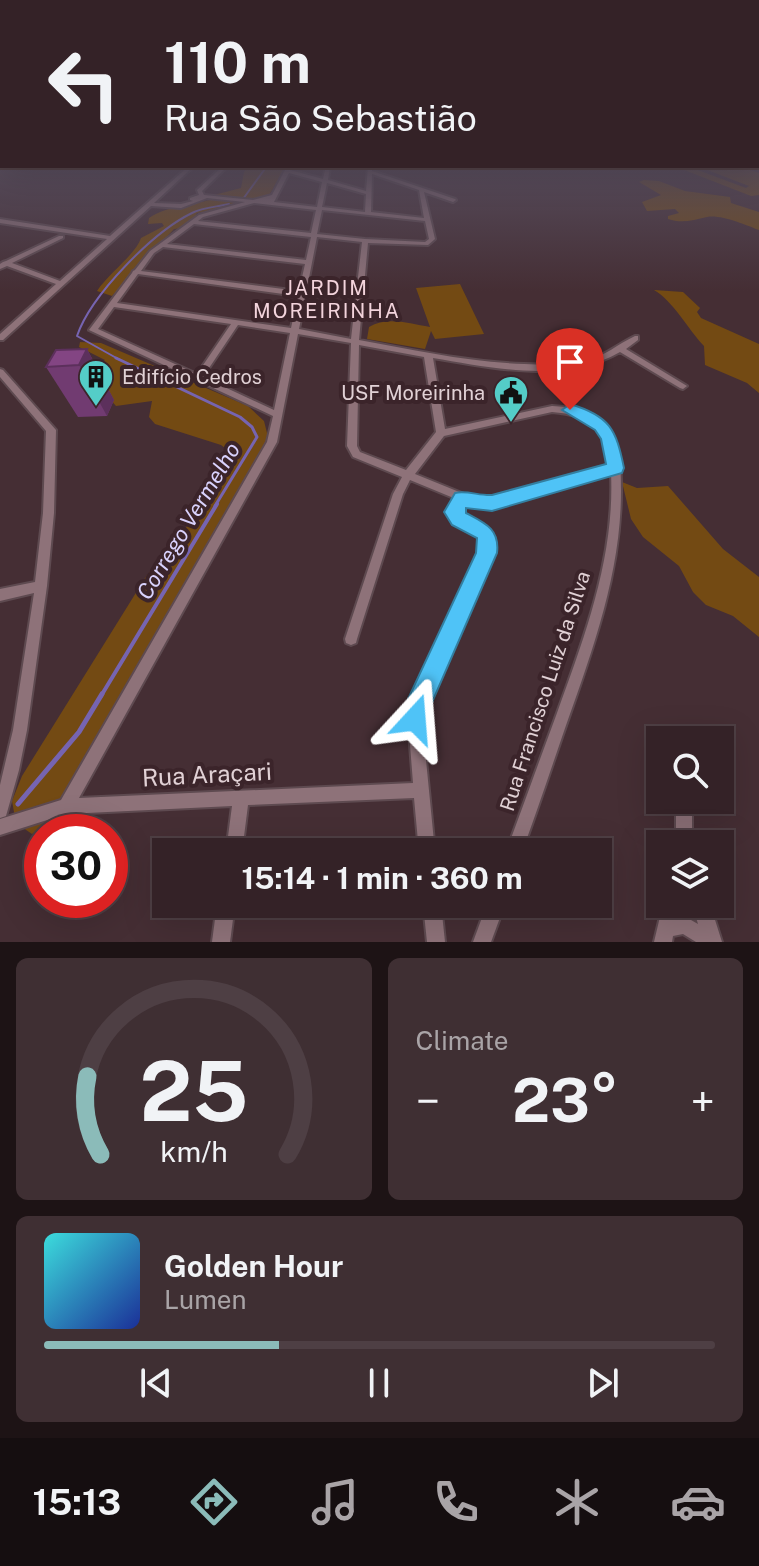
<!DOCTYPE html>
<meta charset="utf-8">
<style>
body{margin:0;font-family:"Public Sans",sans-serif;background:#3f2f33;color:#f1f3f6;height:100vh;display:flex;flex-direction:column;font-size:30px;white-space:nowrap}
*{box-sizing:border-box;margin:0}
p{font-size:26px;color:#a9a4a7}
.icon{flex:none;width:44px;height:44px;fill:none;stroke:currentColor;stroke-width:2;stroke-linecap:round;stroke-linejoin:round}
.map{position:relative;height:942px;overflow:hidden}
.panel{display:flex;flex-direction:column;gap:16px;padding:16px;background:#1d1315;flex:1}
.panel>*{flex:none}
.top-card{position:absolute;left:0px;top:0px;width:760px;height:168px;box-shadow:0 8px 32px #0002,0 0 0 2px #4e3f44;background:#342227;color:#f1f3f6;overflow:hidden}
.fabs{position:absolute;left:646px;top:726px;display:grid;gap:16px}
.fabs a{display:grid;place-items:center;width:88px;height:88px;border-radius:0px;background:#342227;box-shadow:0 8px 32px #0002,0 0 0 2px #4e3f44;font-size:40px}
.speed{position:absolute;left:24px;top:814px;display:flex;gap:16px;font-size:40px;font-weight:700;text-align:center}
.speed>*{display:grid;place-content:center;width:104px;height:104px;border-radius:50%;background:#342227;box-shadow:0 8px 32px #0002,0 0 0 2px #4e3f44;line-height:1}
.speed .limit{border:12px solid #d22;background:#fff;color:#111}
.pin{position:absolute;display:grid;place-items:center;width:68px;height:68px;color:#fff;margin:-82px -34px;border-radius:50% 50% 50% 0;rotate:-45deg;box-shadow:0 0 8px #0007}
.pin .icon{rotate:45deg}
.me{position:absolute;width:88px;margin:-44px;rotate:19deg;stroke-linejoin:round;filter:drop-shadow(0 0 6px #0008)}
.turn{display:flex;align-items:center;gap:28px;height:168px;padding:0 32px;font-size:36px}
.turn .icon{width:104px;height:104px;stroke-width:2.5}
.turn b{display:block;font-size:56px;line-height:68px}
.big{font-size:60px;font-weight:700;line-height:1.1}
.panel .card{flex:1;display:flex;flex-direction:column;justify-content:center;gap:12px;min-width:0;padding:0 28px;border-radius:12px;background:#3f2f33}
.panel .dial{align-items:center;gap:0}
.dial svg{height:208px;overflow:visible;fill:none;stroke:#4e3f44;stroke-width:7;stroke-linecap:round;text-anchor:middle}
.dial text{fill:#f1f3f6;stroke:none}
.song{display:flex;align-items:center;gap:24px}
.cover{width:96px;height:96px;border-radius:12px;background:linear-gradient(135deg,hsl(180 70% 55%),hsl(230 70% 35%))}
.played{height:8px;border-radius:4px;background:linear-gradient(90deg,#8bbbb9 35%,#4e3f44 35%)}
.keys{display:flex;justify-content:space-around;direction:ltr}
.heat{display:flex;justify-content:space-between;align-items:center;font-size:44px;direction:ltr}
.panel .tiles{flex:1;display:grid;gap:16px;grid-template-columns:1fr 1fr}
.card:last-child{grid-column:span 2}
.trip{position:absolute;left:152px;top:838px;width:460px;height:80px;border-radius:0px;background:#342227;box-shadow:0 8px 32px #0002,0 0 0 2px #4e3f44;font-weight:700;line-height:80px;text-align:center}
.tabs{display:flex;height:128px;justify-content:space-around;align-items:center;background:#150e10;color:#a9a4a7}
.tabs .icon{width:56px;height:56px}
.tabs .selected{color:#8bbbb9}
.tabs b{font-size:36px;color:#f1f3f6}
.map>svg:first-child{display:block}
.green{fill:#734a13}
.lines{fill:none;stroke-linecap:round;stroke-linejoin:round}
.stream-far3{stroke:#7664b1;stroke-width:2}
.stream-far2{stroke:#7664b1;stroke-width:3}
.stream-far1{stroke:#7664b1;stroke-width:4}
.stream{stroke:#7664b1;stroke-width:5}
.minor-casing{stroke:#5e4a50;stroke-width:4}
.minor{fill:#8e7279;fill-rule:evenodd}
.wall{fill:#713b71}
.shaded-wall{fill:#5c305c}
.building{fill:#834583;stroke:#5c305c;stroke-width:2}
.route{fill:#4fc3f7;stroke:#337fa1;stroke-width:2}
.labels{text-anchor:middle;stroke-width:8;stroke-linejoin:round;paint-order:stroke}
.far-quarter-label{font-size:20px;letter-spacing:2px;fill:#f3d4dc;stroke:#3b242a}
.poi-label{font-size:20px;fill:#e1d1d5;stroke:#3b242a;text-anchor:start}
.street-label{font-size:20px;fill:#e1d1d5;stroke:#3b242a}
.water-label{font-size:22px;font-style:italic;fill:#d9d2fd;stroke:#3b242a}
.near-street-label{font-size:24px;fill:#e1d1d5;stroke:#3b242a}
</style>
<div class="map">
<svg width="759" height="942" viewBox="0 0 759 942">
<rect width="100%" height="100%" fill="#452e34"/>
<!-- green -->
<g class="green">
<path d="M759,159V170H750L759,173V195L751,196L674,166H687L746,188L749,186L697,166H758Z"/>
<path d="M249,166H286L268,197L243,199L236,206L197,213L189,227L174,229L112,296L97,291C109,273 136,254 141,238L164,226L162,223L148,224L149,218C168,205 193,206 216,198L214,195L241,188L244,172Z"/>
<path d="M644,180L659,181L685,191L730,197L731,203L759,212V230C746,225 720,214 707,217C693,220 682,224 668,219V216L679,213L675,209L647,211L642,202L661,195L639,182Z"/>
<path d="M460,284L484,334L435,339L431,331L425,349L367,339L369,327C388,316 409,324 430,327L416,288Z"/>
<path d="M654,290L683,292L700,308L697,312L701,318L759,344V393L747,383L705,365L704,346C688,329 673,301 654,290Z"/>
<path d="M80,342L101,343L248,406L264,421L270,445L74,797L57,820L32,834L16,823L12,801L22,776L147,575L181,538L199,501L219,481L231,461L229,451L221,445L155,424L149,417L152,401L116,406L88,374L105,360L79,347Z"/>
<path d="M622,482L637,488L668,486L723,549L759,577V637L733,616L706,605L693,592L679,566L643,537L631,519Z"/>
</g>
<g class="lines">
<!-- stream-far3 -->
<g class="stream-far3">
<path d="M243,199L267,166"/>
<path d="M120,360L77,336C91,295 153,232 192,213C203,207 217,207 229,204"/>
</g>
<!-- stream-far2 -->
<path class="stream-far2" d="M116,358L240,417L252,427L257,437L215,506"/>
<!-- stream-far1 -->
<path class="stream-far1" d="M101,696L217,504"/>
<!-- stream -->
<path class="stream" d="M18,804L79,732L102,694"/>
<defs>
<g id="minor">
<path d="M189,166H194L154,203L181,204L193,201L190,200V198L199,195L197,190L223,166H228L202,191L204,195L253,200L272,195L287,166L291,167L290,170L323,179L326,166H330L328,180L366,191L368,168L370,167L372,168V171L455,199L456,200L453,202L424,192L435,239L428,245L368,243L359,340C414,350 468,362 524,364C544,365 566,366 586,361C605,356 618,344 635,336H638V340L626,349L687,386L683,389L680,388L620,352C564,384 493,368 433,358L445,429L552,406C571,407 595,410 607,427C621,444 621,469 621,491C621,577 590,657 562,737C549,775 536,814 522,852H506C523,806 540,759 557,713C585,636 615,556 611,473L492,507L478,508L465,503L460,512C476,528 492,524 493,553L427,700L422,719L435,852H419L414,798L248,805L242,852H226L232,806L66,814L0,835V819L61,800L267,442L273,416L89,330L132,273L133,271L135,270L150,251L199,215L245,202L207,198L181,208L151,206L3,340H0V334L56,284L7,266L0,269V264L3,262L6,261L59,236H63V238L12,263L60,281L107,239L0,223V219L110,236ZM289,173L322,182L317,207L274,202ZM372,174L419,190L424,218L371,212ZM327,183L366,194L365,212L322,207ZM254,203L316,210L311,233L198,221L203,217ZM322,210L425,221L429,239L425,242L365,239L317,234ZM194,224L311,237L306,260L167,244ZM317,237L362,242L351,339L299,329ZM163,247L305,264L299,291L141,271L154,253ZM138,274L298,296L291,328L117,303ZM114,307L231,324L197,374L98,329ZM238,325L290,333L274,410L203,377ZM298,334L351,343L347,446L353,457L402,477L393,494L345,639L346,643L351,645L356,643L357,639L403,494L410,480L456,499L449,512L455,522L477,535L481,543V553L413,699L408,719L413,783L79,798L277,442ZM359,345L424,357L436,432L406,470L360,452L357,446ZM552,412C590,415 607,427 610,466L492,499L479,500L415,474L444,436Z"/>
<path d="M0,369L3,370L56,430L54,513L47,586L27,730L19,770L6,816L0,818V785L13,730L34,593L0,601V589L35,582L43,513L46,431L0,377Z"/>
<rect x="676" y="800" width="16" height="44"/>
<path d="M217,904H235L230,942H212Z"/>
<path d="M423,904H441L445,942H427Z"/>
<path d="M487,904H505L491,942H473Z"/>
<path d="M663,904H681L677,918L684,916L698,924L692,904H710L722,942H696L683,934L673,936L672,942H654Z"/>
</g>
</defs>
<!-- minor casing -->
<use href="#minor" class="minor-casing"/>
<!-- minor -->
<use href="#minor" class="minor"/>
</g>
<!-- wall -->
<path class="wall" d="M87,349L114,400L107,416L78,417L46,367Z"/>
<!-- shaded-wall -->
<path class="shaded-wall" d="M87,349L114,400L107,416L79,365Z"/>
<!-- building -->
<path class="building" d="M87,349L79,365L46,367L56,350Z"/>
<!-- sky -->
<linearGradient id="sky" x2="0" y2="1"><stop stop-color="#26191d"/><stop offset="0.55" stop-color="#564c5c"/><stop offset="1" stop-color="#564c5c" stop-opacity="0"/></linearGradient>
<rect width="759" height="291" fill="url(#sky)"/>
<!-- route -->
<path class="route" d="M570,404C610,416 616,429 624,468L622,473L492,511L466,508V513C485,523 500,529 497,553L433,700L424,728L415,732L406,728L403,719L408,699L476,553L477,538L452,525L444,512L455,493C466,490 480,496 492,495L606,464L601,439L595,430L562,410Z"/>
<!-- icons -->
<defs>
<symbol id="building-pin" viewBox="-11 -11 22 30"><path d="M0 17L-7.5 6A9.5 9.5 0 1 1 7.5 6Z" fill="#54cdc8" stroke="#3b242a"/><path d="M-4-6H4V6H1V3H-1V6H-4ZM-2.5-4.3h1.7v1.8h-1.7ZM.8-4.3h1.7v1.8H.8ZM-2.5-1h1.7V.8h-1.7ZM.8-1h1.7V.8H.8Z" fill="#111"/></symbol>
<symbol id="civic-pin" viewBox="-11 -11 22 30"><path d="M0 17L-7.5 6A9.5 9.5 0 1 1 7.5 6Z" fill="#54cdc8" stroke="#3b242a"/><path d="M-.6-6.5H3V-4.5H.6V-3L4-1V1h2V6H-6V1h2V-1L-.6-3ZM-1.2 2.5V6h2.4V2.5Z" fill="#111"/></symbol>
</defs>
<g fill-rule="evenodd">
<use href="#building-pin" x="76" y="357" width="40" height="54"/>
<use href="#civic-pin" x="491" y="373" width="40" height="54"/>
</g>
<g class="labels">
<!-- far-quarter labels -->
<g class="far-quarter-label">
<text x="327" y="295">JARDIM<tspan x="327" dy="23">MOREIRINHA</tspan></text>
</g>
<!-- poi labels -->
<g class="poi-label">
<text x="122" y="384">Edifício Cedros</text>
<text x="485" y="400" text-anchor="end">USF Moreirinha</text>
</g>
<!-- street labels -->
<g class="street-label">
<text transform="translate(545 691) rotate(-72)" y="7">Rua Francisco Luiz da Silva</text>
</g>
<!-- water labels -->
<g class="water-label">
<text transform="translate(188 521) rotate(-59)" y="8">Corrego Vermelho</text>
</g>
<!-- near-street labels -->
<g class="near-street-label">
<text transform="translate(207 775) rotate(-3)" y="8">Rua Araçari</text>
</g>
</g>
</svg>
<div class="fabs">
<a><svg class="icon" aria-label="search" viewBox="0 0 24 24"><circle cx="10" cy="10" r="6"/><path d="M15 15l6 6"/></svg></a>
<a><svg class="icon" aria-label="layers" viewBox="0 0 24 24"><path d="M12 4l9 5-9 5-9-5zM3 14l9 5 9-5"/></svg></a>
</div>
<div class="speed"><div class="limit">30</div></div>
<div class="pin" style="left:570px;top:410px;background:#d93025"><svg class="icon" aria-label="arrive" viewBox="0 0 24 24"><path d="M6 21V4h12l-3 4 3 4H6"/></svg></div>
<svg class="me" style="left:415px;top:719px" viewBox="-20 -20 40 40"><path d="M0-17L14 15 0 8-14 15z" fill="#4fc3f7" stroke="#fff" stroke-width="4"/></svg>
<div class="trip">15:14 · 1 min · 360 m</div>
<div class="top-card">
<div class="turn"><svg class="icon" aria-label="left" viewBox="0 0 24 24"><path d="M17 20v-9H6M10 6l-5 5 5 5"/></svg><div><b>110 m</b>Rua São Sebastião</div></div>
</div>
</div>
<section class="panel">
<div class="tiles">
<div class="card dial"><svg viewBox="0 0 100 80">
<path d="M14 69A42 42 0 1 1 86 69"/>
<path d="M14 69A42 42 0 0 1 9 39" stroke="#8bbbb9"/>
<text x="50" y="56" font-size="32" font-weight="700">25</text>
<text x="50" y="72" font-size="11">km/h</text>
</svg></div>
<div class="card"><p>Climate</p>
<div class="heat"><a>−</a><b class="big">23°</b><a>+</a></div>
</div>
<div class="card">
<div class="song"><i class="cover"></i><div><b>Golden Hour</b><p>Lumen</p></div></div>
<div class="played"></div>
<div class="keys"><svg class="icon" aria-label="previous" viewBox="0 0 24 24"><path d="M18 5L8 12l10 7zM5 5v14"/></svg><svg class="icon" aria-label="pause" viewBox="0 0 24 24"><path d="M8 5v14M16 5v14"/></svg><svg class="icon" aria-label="next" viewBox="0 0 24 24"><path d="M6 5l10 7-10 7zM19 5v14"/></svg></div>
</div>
</div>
</section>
<nav class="tabs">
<b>15:13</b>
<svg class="icon selected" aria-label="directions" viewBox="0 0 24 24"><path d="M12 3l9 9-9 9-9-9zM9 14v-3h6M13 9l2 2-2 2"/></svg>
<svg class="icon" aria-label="music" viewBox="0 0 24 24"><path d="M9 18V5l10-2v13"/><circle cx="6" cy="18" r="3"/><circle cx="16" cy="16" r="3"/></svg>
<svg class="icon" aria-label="phone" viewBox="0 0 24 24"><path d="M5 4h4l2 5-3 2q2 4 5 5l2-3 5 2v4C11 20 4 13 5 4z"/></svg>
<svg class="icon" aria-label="climate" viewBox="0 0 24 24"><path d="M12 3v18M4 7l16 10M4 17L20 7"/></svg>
<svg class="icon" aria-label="car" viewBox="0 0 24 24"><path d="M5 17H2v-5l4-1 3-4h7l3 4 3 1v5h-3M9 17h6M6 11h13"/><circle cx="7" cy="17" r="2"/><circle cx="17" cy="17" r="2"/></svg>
</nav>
